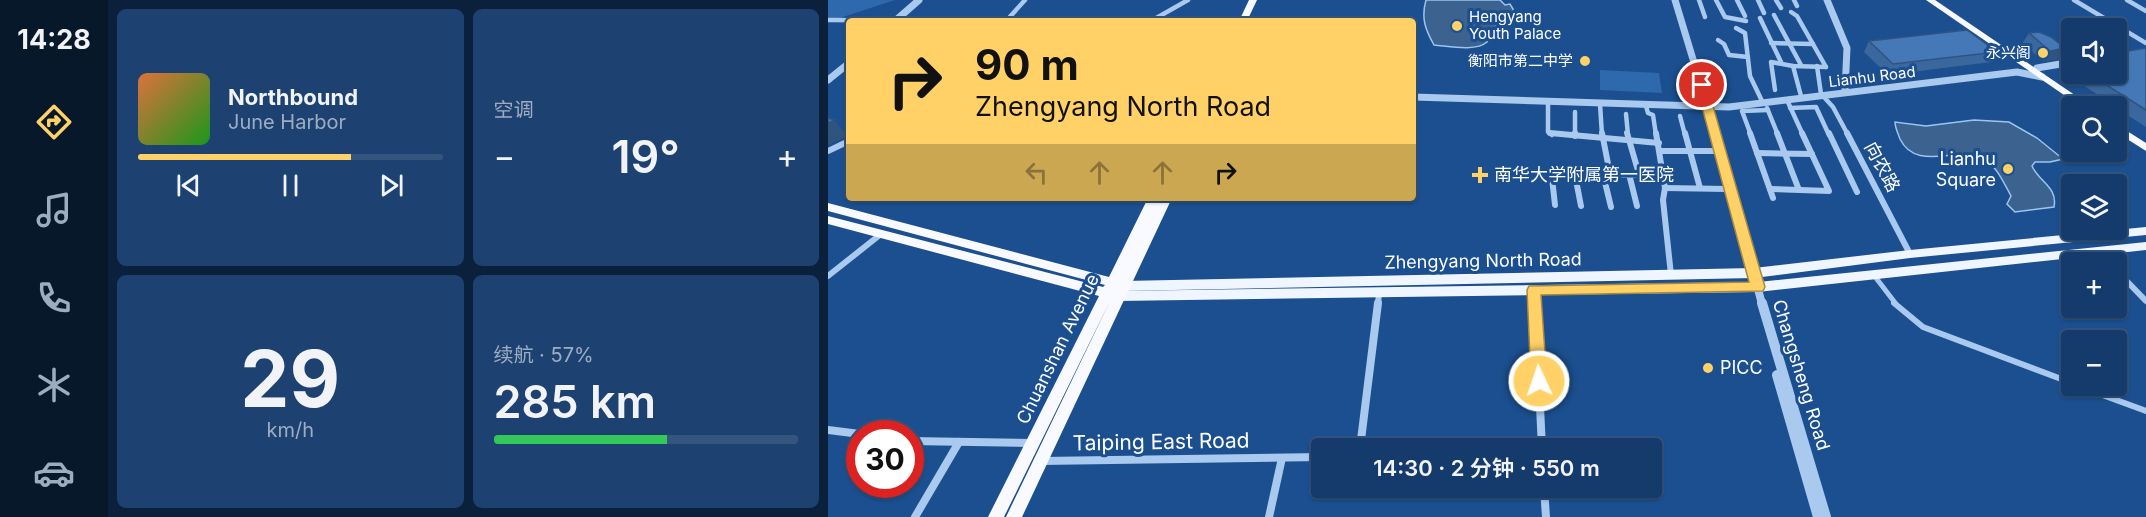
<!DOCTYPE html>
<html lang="zh">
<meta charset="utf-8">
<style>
body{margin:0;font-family:Inter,"Noto Sans SC",sans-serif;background:#1d4271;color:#f1f3f6;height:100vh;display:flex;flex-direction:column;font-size:22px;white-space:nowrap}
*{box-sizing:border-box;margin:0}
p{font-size:20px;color:#9dadc1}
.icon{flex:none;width:33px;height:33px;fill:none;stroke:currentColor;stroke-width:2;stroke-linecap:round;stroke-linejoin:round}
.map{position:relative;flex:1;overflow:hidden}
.side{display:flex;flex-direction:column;gap:9px;padding:9px;background:#0b203b;width:720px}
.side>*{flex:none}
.top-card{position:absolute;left:18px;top:18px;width:570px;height:183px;border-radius:6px;box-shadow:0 2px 4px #0004,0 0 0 2px #33557e;background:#ffd166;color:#111;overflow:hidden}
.controls{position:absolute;left:1233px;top:18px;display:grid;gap:12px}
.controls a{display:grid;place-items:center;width:66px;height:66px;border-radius:6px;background:#143b6b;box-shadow:0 2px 4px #0004,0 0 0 2px #33557e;font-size:30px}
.speed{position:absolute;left:18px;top:420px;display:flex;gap:12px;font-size:30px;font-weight:700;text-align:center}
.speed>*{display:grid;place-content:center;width:78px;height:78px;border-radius:50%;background:#143b6b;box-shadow:0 2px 4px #0004,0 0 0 2px #33557e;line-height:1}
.speed .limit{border:9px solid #d22;background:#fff;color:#111}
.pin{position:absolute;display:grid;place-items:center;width:51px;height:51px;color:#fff;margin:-26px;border:3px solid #fff;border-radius:50%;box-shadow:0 2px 6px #0007}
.me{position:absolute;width:66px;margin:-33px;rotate:357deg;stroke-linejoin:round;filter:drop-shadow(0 0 4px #0008)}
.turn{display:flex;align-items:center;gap:21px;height:126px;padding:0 30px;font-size:27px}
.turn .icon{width:78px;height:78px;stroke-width:2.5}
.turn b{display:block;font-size:42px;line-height:51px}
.lanes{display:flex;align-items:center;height:57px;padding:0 30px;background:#0003;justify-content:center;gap:30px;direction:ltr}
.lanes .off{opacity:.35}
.big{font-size:45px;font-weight:600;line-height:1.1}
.side .card{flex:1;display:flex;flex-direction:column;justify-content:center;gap:9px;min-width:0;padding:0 21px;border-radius:9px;background:#1d4271}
.side .dial{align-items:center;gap:0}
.dial b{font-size:78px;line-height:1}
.song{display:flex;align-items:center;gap:18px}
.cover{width:72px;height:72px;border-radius:9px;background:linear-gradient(135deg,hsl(20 70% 55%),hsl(120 70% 35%))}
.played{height:6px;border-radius:3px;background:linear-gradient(90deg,#ffd166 70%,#33557e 70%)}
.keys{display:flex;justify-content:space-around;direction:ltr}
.heat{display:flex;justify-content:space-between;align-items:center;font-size:33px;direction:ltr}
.charge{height:9px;border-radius:4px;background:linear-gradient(90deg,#34c759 57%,#33557e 0)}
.side .tiles{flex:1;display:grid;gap:9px;grid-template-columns:repeat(2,1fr)}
.trip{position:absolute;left:483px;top:438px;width:351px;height:60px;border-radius:6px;background:#143b6b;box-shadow:0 2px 4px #0004,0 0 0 2px #33557e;font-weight:600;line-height:60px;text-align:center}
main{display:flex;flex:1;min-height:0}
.menu{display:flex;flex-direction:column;width:108px;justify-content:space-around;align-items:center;background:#08182b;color:#9dadc1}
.menu .icon{width:42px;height:42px}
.menu .current{color:#ffd166}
.menu b{font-size:27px;color:#f1f3f6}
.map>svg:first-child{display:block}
.green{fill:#2e69ad}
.water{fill:#3c6290;stroke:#9cc4f0;stroke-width:1.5}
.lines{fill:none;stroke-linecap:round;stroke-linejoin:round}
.pedestrian-far1{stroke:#a9c9ee;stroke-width:5}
.pedestrian{stroke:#a9c9ee;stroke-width:6}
.minor-far2{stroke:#a9c9ee;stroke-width:4.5}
.minor-far1{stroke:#a9c9ee;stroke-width:6}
.minor{stroke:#a9c9ee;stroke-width:8}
.tertiary-far2{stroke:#a9c9ee;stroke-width:7}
.tertiary-far1{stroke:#a9c9ee;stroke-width:8}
.tertiary{stroke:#a9c9ee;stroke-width:10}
.primary{fill:#f0f6ff;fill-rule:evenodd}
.trunk{fill:#f8faff;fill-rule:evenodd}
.wall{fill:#3a679d}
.shaded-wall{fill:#305480}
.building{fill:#4478b7;stroke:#305480;stroke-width:1.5}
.route{fill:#ffd166;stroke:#a68842;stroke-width:1.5}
.poi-dot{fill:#ffd166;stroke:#1b4f8f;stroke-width:2}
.labels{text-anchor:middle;stroke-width:6;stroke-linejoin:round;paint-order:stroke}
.far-poi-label{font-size:15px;fill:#fff;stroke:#1b4f8f;text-anchor:end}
.far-street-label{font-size:15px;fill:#fff;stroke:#1b4f8f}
.poi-label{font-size:18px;fill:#fff;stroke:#1b4f8f;text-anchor:start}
.street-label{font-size:18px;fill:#fff;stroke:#1b4f8f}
.near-street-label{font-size:21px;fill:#fff;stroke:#1b4f8f}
</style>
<main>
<nav class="menu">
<b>14:28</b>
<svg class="icon current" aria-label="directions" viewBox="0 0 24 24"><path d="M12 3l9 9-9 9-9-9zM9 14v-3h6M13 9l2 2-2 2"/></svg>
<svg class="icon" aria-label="music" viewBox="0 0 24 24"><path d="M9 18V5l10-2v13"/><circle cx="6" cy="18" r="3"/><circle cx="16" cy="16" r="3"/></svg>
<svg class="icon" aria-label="phone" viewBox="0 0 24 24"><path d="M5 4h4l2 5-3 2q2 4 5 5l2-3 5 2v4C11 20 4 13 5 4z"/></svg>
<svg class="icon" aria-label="climate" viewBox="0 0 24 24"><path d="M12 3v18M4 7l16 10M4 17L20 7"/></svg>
<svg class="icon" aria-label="car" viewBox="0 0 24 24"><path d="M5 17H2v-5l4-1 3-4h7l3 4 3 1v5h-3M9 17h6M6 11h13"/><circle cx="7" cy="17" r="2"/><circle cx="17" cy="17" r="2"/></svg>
</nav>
<section class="side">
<div class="tiles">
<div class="card">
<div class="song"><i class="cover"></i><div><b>Northbound</b><p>June Harbor</p></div></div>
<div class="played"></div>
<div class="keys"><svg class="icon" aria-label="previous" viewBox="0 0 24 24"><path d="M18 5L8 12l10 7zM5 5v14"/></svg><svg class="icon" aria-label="pause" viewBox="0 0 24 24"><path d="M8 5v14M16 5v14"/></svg><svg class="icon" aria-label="next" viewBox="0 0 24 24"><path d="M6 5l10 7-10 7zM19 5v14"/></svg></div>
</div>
<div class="card"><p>空调</p>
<div class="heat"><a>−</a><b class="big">19°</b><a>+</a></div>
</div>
<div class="card dial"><b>29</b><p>km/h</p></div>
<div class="card"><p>续航 · 57%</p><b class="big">285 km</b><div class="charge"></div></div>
</div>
</section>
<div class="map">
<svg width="1318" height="517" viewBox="0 0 1318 517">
<rect width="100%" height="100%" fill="#1b4f8f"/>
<!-- green -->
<g class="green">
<path d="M0,0H67L12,18H0Z"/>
<path d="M772,70L831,73L834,93L772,90Z"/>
</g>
<!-- water -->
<g class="water">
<path d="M598,0H672L677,5L682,4L685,9V18L670,20C667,27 665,37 659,42C648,52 620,46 606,45C597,29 593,18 598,0Z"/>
<path d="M1146,120L1181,122L1209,138L1235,159L1222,162H1207L1204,166C1211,182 1230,187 1226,207L1187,212L1179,204L1183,196C1176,183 1168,165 1155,158C1129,146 1088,172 1072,139C1070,133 1067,128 1067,122L1098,126Z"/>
</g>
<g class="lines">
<!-- pedestrian-far1 -->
<path class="pedestrian-far1" d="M1045,274L1068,304"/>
<!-- pedestrian -->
<g class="pedestrian">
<path d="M1066,303L1095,327L1244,383"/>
<path d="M1250,386L1318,411"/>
</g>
<!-- minor-far2 -->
<g class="minor-far2">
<path d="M871,0L877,17"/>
<path d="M888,0L897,17L918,21"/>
<path d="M909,0L917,16"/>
<path d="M930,0L936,13"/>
<path d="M948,0L953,8"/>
<path d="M966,0L969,6"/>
<path d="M1246,0L1318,43"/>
<path d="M1299,0L1318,11"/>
<path d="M963,12L969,16L998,67"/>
<path d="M946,15L973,65"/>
<path d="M932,18L953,62"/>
<path d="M0,20L180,21"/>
<path d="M179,20L197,0"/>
<path d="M323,21L360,0"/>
<path d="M908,28L917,33L922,76L934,101"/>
<path d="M890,40L896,44L901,55L920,57"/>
<path d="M943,43L985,44"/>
<path d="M965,66L973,96"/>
<path d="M989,66L993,94"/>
<path d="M947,90L943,62L965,66L998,67"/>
<path d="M995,96L1005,107L1020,135"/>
<path d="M959,100L975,135"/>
<path d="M720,102V132L724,135"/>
<path d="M772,104L774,135"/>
<path d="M818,106L820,113L825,115L828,135"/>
<path d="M939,108L950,135"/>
<path d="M962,108L988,107L1001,135"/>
<path d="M747,112V135"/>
<path d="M798,114L800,135"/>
<path d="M852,116L857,135"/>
<path d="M923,135L914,111L940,110"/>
</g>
<!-- minor-far1 -->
<g class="minor-far1">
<path d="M722,133L831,143"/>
<path d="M747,133V136"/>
<path d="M774,133L782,174"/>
<path d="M799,133L811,174"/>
<path d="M828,133L837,188L835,200L843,275"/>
<path d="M857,133L872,188"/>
<path d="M922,133L945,198"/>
<path d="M949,133L971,190"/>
<path d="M1001,133L1029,192"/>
<path d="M1019,133L1082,254"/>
<path d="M0,151L21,141"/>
<path d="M832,151H889"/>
<path d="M929,153L984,154"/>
<path d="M775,174L783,207"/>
<path d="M801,174L809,206"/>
<path d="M747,175L753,206"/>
<path d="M837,188L899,189"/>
<path d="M942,189L1001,191L974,133"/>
<path d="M727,205L724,178L727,176L835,174"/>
<path d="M1270,251L1281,262"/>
<path d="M1288,270L1318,301"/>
<path d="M0,276L53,234"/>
<path d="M706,290L707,304"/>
<path d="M550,304L551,293"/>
</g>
<!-- minor -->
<g class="minor">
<path d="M707,303L714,448"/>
<path d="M0,430L32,434"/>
<path d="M82,441L205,443"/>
<path d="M532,448L550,303"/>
<path d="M213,461L494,457"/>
<path d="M716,488L718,517"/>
<path d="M87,517L131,442"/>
<path d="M441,517L454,458"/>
</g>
<!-- tertiary-far2 -->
<g class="tertiary-far2">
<path d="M847,0L888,135"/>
<path d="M999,0L1019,48L1017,91"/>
<path d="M67,21L91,0"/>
<path d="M1209,68L1244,62"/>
<path d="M0,80L21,63"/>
<path d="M585,97L901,107L1189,72L1214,77"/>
</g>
<!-- tertiary-far1 -->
<path class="tertiary-far1" d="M888,133L934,304"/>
<!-- tertiary -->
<g class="tertiary">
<path d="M934,303L998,517"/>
<path d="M949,375L990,517"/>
</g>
<!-- primary -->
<g class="primary">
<path d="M1318,227V235L1082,258L926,278L295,291L291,289L289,286L291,283L295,281L926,268L1082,250Z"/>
<path d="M1318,242V250L930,292L290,301L286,299L284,296L286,293L290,291L930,282Z"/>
</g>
<!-- trunk -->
<g class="trunk">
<path d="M421,0H429L419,21H411Z"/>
<path d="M1098,0H1107L1263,106H1252Z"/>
<path d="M1288,124L1318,143V151L1288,132Z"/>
<path d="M320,198H332L292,280L332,198H344L194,517H178L283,299L176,517H160L271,296L0,224V216L275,287L277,285L0,211V203L281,277Z"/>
</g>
</g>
<!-- wall -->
<g class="wall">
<path d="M1201,33L1237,48L1230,59L1216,61L1194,44Z"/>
<path d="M1041,41L1169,52L1163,62L1060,75L1036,52Z"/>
<path d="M1318,48V127L1288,108V106H1287L1235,72L1242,62L1244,61V74H1288Z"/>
</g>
<!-- shaded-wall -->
<g class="shaded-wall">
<path d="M1237,48L1230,59L1216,61L1222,51Z"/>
<path d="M6,120L19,136L0,145V123Z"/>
</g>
<!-- building -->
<g class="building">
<path d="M1139,30L1169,52L1065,64L1041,41Z"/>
<path d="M1211,32L1223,37L1237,48L1222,51L1201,33Z"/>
<path d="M1318,48V110L1261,74H1288V53Z"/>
<path d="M0,118L6,120L0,123Z"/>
</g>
<!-- route -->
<path class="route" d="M874,82L879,85L937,287L935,291L713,295L719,381L716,385L711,387L705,385L703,381L699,290L701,286L921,282L868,85Z"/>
<!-- markers -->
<g class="poi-dot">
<circle cx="629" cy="26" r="6"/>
<circle cx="1215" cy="53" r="6"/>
<circle cx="757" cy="61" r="6"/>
<circle cx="1180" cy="169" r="6"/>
<path d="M649 166h6v6h6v6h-6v6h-6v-6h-6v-6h6z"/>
<circle cx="880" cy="368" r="6"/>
</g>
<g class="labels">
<!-- far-poi labels -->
<g class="far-poi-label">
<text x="641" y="22" text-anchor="start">Hengyang<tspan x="641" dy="17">Youth Palace</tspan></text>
<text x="1203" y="58">永兴阁</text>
<text x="745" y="66">衡阳市第二中学</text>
</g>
<!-- far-street labels -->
<g class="far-street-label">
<text transform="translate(1044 77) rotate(-7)" y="5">Lianhu Road</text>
</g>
<!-- poi labels -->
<g class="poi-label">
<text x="1168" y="165" text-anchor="end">Lianhu<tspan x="1168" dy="21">Square</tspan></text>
<text x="666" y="181">南华大学附属第一医院</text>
<text x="892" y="374">PICC</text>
</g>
<!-- street labels -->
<g class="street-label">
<text transform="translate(1054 167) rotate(62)" y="6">向农路</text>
<text transform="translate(655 261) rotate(-1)" y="6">Zhengyang North Road</text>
<text transform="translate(230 349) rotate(-64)" y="6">Chuanshan Avenue</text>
<text transform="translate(973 375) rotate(73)" y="6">Changsheng Road</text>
</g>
<!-- near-street labels -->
<g class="near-street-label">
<text transform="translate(333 442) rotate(-1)" y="7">Taiping East Road</text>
</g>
</g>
</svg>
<div class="controls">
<a><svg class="icon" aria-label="sound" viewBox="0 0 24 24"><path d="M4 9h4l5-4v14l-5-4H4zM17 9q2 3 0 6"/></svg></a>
<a><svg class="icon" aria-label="search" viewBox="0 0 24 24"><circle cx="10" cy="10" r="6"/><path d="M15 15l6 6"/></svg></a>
<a><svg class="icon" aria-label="layers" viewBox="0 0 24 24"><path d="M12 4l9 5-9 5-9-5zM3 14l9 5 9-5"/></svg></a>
<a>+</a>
<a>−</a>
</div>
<div class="speed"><div class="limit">30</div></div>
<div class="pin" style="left:874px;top:85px;background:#d93025"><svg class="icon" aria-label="arrive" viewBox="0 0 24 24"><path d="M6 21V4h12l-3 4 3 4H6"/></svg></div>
<svg class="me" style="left:711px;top:381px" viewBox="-20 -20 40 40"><circle r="17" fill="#ffd166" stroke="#fff" stroke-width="3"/><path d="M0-11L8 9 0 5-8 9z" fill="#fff"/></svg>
<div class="trip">14:30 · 2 分钟 · 550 m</div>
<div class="top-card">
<div class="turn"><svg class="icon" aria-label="right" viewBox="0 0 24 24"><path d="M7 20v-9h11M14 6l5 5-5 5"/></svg><div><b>90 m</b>Zhengyang North Road</div></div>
<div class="lanes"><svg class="icon off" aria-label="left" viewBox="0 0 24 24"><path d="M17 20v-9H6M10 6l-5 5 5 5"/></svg><svg class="icon off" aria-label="ahead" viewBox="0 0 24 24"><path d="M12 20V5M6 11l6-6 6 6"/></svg><svg class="icon off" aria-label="ahead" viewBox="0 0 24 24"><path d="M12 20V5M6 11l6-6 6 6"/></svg><svg class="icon" aria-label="right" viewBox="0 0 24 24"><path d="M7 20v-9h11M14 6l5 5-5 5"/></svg></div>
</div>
</div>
</main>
